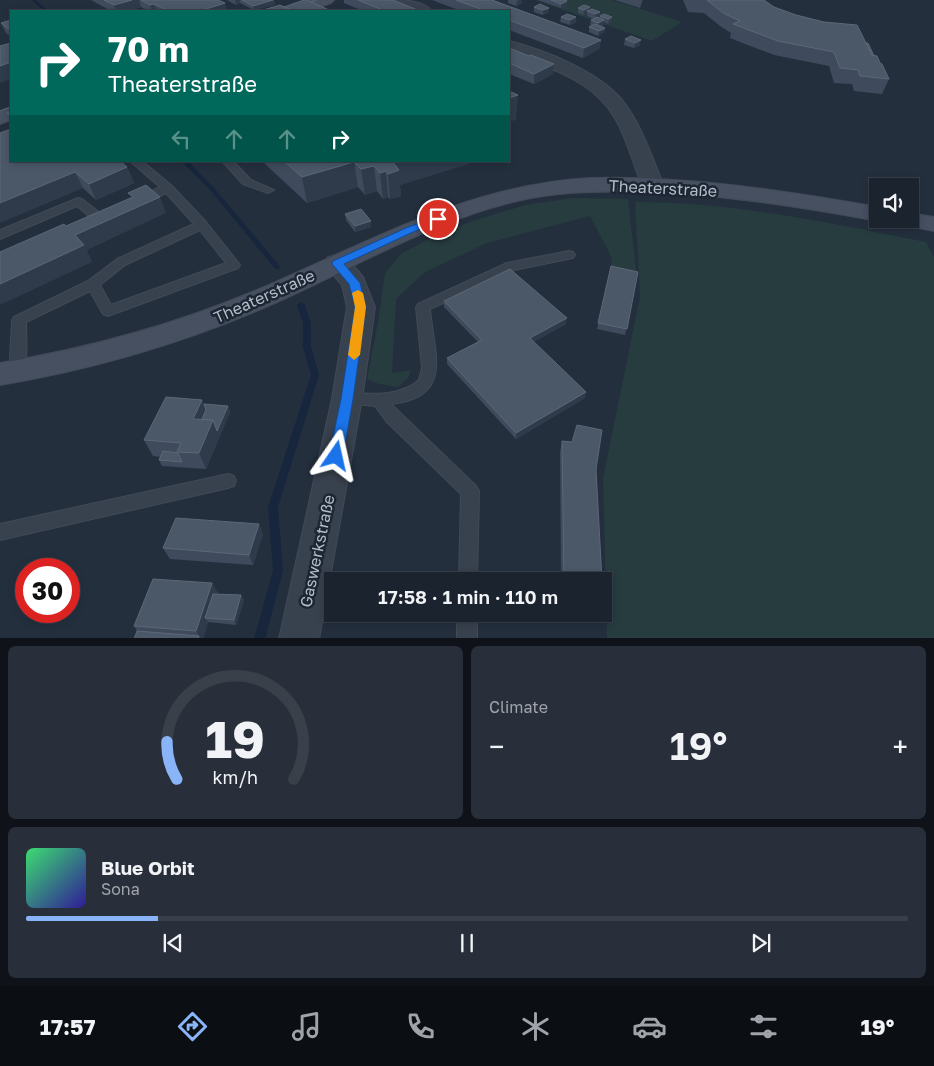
<!DOCTYPE html>
<meta charset="utf-8">
<style>
body{margin:0;font-family:"Golos Text",sans-serif;background:#282f3a;color:#f1f3f6;height:100vh;display:flex;flex-direction:column;font-size:19px;white-space:nowrap}
*{box-sizing:border-box;margin:0}
p{font-size:16px;color:#a0a4aa}
.icon{flex:none;width:28px;height:28px;fill:none;stroke:currentColor;stroke-width:2;stroke-linecap:round;stroke-linejoin:round}
.map{position:relative;height:638px;overflow:hidden}
.details{display:flex;flex-direction:column;gap:8px;padding:8px;background:#0f1319;flex:1}
.details>*{flex:none}
.top-card{position:absolute;left:10px;top:10px;width:500px;height:152px;border-radius:0px;box-shadow:0 2px 8px #0003,0 0 0 1px #39404a;background:#00695c;color:#fff;overflow:hidden}
.fabs{position:absolute;left:869px;top:178px;display:grid;gap:10px}
.fabs a{display:grid;place-items:center;width:50px;height:50px;border-radius:0px;background:#1b232e;box-shadow:0 2px 8px #0003,0 0 0 1px #39404a;font-size:25px}
.speed{position:absolute;left:15px;top:558px;display:flex;gap:10px;font-size:25px;font-weight:700;text-align:center}
.speed>*{display:grid;place-content:center;width:65px;height:65px;border-radius:50%;background:#1b232e;box-shadow:0 2px 8px #0003,0 0 0 1px #39404a;line-height:1}
.speed .limit{border:8px solid #d22;background:#fff;color:#111}
.pin{position:absolute;display:grid;place-items:center;width:42px;height:42px;color:#fff;margin:-21px;border:2px solid #fff;border-radius:50%;box-shadow:0 1px 5px #0007}
.me{position:absolute;width:55px;margin:-28px;rotate:11deg;stroke-linejoin:round;filter:drop-shadow(0 0 4px #0008)}
.turn{display:flex;align-items:center;gap:18px;height:105px;padding:0 15px;font-size:22px}
.turn .icon{width:65px;height:65px;stroke-width:2.5}
.turn b{display:block;font-size:35px;line-height:42px}
.lanes{display:flex;align-items:center;height:48px;padding:0 15px;background:#0003;justify-content:center;gap:25px;direction:ltr}
.lanes .off{opacity:.35}
.big{font-size:38px;font-weight:600;line-height:1.1}
.details .tile{flex:1;display:flex;flex-direction:column;justify-content:center;gap:8px;min-width:0;padding:0 18px;border-radius:8px;background:#282f3a}
.details .dial{align-items:center;gap:0}
.dial svg{height:130px;overflow:visible;fill:none;stroke:#39404a;stroke-width:7;stroke-linecap:round;text-anchor:middle}
.dial text{fill:#f1f3f6;stroke:none}
.song{display:flex;align-items:center;gap:15px}
.cover{width:60px;height:60px;border-radius:8px;background:linear-gradient(135deg,hsl(140 70% 55%),hsl(250 70% 35%))}
.played{height:5px;border-radius:2px;background:linear-gradient(90deg,#8ab4f8 15%,#39404a 15%)}
.keys{display:flex;justify-content:space-around;direction:ltr}
.heat{display:flex;justify-content:space-between;align-items:center;font-size:28px;direction:ltr}
.details .tiles{flex:1;display:grid;gap:8px;grid-template-columns:1fr 1fr}
.tile:last-child{grid-column:span 2}
.trip{position:absolute;left:324px;top:572px;width:288px;height:50px;border-radius:0px;background:#1b232e;box-shadow:0 2px 8px #0003,0 0 0 1px #39404a;font-weight:600;line-height:50px;text-align:center}
.dock{display:flex;height:80px;justify-content:space-around;align-items:center;background:#0b0e12;color:#a0a4aa}
.dock .icon{width:35px;height:35px}
.dock .current{color:#8ab4f8}
.dock b{font-size:22px;color:#f1f3f6}
.map>svg:first-child{display:block}
.green{fill:#263c3f}
.lines{fill:none;stroke-linecap:round;stroke-linejoin:round}
.stream{fill:#17263c;fill-rule:evenodd}
.service-casing{stroke:#414a57;stroke-width:2}
.minor-casing{stroke:#414a57;stroke-width:2}
.secondary-casing{stroke:#414a57;stroke-width:2}
.service{fill:#38414e;fill-rule:evenodd}
.minor{fill:#38414e;fill-rule:evenodd}
.secondary{fill:#465061;fill-rule:evenodd}
.tram{stroke:#5a6575;stroke-width:1}
.wall{fill:#3f4b5c}
.shaded-wall{fill:#2f3b4b}
.building{fill:#4b5868;stroke:#5c6777}
.route{fill:#1a73e8;stroke:#114b97}
.slow{fill:#f59e0b}
.labels{text-anchor:middle;stroke-width:5;stroke-linejoin:round;paint-order:stroke}
.street-label{font-size:16px;fill:#b4bcc9;stroke:#1d2633}
</style>
<div class="map">
<svg width="934" height="639" viewBox="0 0 934 639">
<rect width="100%" height="100%" fill="#242f3e"/>
<!-- green -->
<g class="green">
<path d="M535,0H612L682,22L652,41Z"/>
<path d="M572,198L628,199L637,277L610,272L612,258L590,216L487,243L425,272L396,299L392,373L411,370L408,378L398,387L379,384L367,379L378,322L385,273L402,253L443,232L479,219L525,205Z"/>
<path d="M635,202C733,202 830,223 926,242L934,257V638H607L603,478L640,297Z"/>
</g>
<g class="lines">
<!-- stream -->
<g class="stream">
<path d="M32,0H36L48,11H44Z"/>
<path d="M181,161H188L215,189L279,265L280,267L279,269H275L211,191Z"/>
<path d="M301,302L305,305L311,323V347L319,375L278,507L283,571L265,639H254L273,571L268,507L311,375L303,347V323L297,305Z"/>
</g>
<defs>
<g id="service">
<path d="M130,161H142L172,186L206,222L240,265L238,268L108,316L103,314L90,291L26,322C26,339 29,361 21,376L16,378L11,376C8,371 12,330 12,320L14,317L88,281L117,259L194,224L166,193L145,203H137L135,201L137,199L160,187ZM200,230L226,263L111,305L100,285L125,265Z"/>
<path d="M222,161H233L251,180L274,190L268,193L243,184Z"/>
<path d="M78,198L82,199L105,217L107,220L105,223H97L77,206L0,239V230Z"/>
<path d="M569,251L573,252L575,255L573,258L514,270L430,309C434,354 454,397 391,404L476,486L479,491L477,581H459L461,494L386,421L375,406L342,403L339,399L342,395L347,393C371,394 400,397 419,380L422,368L416,307L418,304L507,263Z"/>
<path d="M228,474L234,476L236,481L234,486L228,488L0,540V524Z"/>
<rect x="457" y="614" width="20" height="25"/>
</g>
<g id="minor">
<path d="M389,0C403,0 423,0 432,11C419,12 398,12 389,0Z"/>
<path d="M509,41C545,50 599,72 622,100C642,125 652,158 664,186L661,191L653,193L645,191L642,186C632,161 625,130 608,108C585,77 543,66 509,52Z"/>
<path d="M337,255L346,257L363,277L375,307L362,399L319,639H279L332,399L347,307L342,285L324,263L328,257Z"/>
</g>
<g id="secondary">
<path d="M312,0H334L331,3L309,11H287L290,8Z"/>
<path d="M11,107V120L0,124V111Z"/>
<path d="M591,178C688,176 783,190 878,207V219H886L878,221C803,207 727,195 650,192C610,191 570,191 531,198C440,216 360,265 277,302C188,342 95,369 0,385V363C89,348 174,325 257,290C367,243 470,184 591,178Z"/>
<path d="M910,213L934,217V231L898,224L894,219H910Z"/>
</g>
</defs>
<!-- service casing -->
<use href="#service" class="service-casing"/>
<!-- minor casing -->
<use href="#minor" class="minor-casing"/>
<!-- secondary casing -->
<use href="#secondary" class="secondary-casing"/>
<!-- service -->
<use href="#service" class="service"/>
<!-- minor -->
<use href="#minor" class="minor"/>
<!-- secondary -->
<use href="#secondary" class="secondary"/>
<!-- tram -->
<g class="tram">
<path d="M284,11L316,0"/>
<path d="M0,111L11,107"/>
</g>
</g>
<!-- wall -->
<g class="wall">
<path d="M91,0H218L227,11H148L141,7L128,11H111Z"/>
<path d="M227,0H274L275,3L274,5L254,10L240,3L236,5Z"/>
<path d="M344,0H393L420,11H363L344,3Z"/>
<path d="M432,0H492L601,40L599,49L583,58L509,30V11H461Z"/>
<path d="M508,0H522V3L516,6L508,3Z"/>
<path d="M538,0H565L567,1V6L561,8Z"/>
<path d="M615,0H643L640,8Z"/>
<path d="M683,0H764L774,7L866,43L880,63L889,79L882,94L854,91L852,84L834,83L829,66L774,55L730,38L731,33L720,26L704,13L688,12Z"/>
<path d="M534,7L549,12L543,15L534,12Z"/>
<path d="M578,8L600,12V16L597,17L600,18V16L612,17L611,22L608,24L604,22V25L601,26L605,28L604,32L598,36L589,32V27L592,26L590,25L591,20L594,19L587,16V13L583,15L578,13Z"/>
<path d="M561,17L576,22L570,25L560,22Z"/>
<path d="M11,20V37L6,33L1,23Z"/>
<path d="M625,39L640,45L634,48L624,45Z"/>
<path d="M509,48L529,56L554,64L553,74L534,84L509,74Z"/>
<path d="M11,111V122L7,113Z"/>
<path d="M0,133L127,167L134,183L96,200L83,188Z"/>
<path d="M262,161H477L400,185L401,196L390,199L388,197L383,199L377,191L365,195L358,187L307,203Z"/>
<path d="M345,214L371,221V227L355,232L346,220Z"/>
<path d="M611,266L638,272L625,335L597,329Z"/>
<path d="M444,301L566,324L533,342L585,398L516,439L447,364V358L478,342L444,307Z"/>
<path d="M202,400L204,404L228,406L230,412L206,469L162,466L159,460L161,457L153,456L144,440Z"/>
<path d="M562,441L572,442L596,469L602,581H561L560,452Z"/>
<path d="M263,534L253,565L170,559L163,548Z"/>
<path d="M212,583L218,594L241,595L244,600L236,625L208,622L203,639H134L137,631L134,626Z"/>
<path d="M574,614H600V616Z"/>
</g>
<!-- shaded-wall -->
<g class="shaded-wall">
<path d="M132,0H139L141,7L128,11H116L114,5Z"/>
<path d="M235,0H240V3L236,5Z"/>
<path d="M274,0L275,3L274,5L254,10L253,6Z"/>
<path d="M519,0H522V3L516,6L517,1Z"/>
<path d="M642,0H643L640,8Z"/>
<path d="M567,1V6L561,8V4Z"/>
<path d="M225,3L227,11H200Z"/>
<path d="M154,4L157,11H152L150,5Z"/>
<path d="M590,7L589,12L587,11V13L583,15L584,10Z"/>
<path d="M549,8V12L543,15V10Z"/>
<path d="M600,12V16L595,19V14Z"/>
<path d="M576,17V22L570,25V20Z"/>
<path d="M612,17L611,22L608,24L609,19Z"/>
<path d="M604,20V25L598,28V23Z"/>
<path d="M605,28L604,32L598,36L599,31Z"/>
<path d="M601,40L599,49L583,58L584,48Z"/>
<path d="M641,40L640,45L634,48L635,43Z"/>
<path d="M11,62V79L0,83V66Z"/>
<path d="M554,64L553,74L534,84V74Z"/>
<path d="M518,95L516,120L509,122V98Z"/>
<path d="M391,161H477L400,185L401,196L390,199L388,174Z"/>
<path d="M354,162L358,187L307,203L302,177Z"/>
<path d="M374,166L377,191L365,195L361,169Z"/>
<path d="M127,167L134,183L96,200L89,184Z"/>
<path d="M386,171L388,197L383,199L380,173Z"/>
<path d="M75,172L83,188L0,223V203Z"/>
<path d="M160,197L166,213L87,250L92,262L0,305V284L75,235Z"/>
<path d="M371,221V227L355,232V226Z"/>
<path d="M567,318L566,324L529,344L530,338Z"/>
<path d="M586,392L585,398L516,439V433Z"/>
<path d="M202,400L209,416L203,430L193,419Z"/>
<path d="M228,406L230,412L206,469L199,453L213,420Z"/>
<path d="M259,524L263,534L253,565L249,555Z"/>
<path d="M212,583L218,593L210,618H205L208,622L203,639H198L199,636L196,631Z"/>
<path d="M241,595L244,600L236,625L234,620Z"/>
</g>
<!-- building -->
<g class="building">
<path d="M104,0H132L114,5Z"/>
<path d="M141,0H218L225,3L200,11H169L154,4L150,5Z"/>
<path d="M242,0H273L253,6Z"/>
<path d="M304,0H307L329,10L327,11L325,10L321,11H312L309,10L304,11H294L284,7Z"/>
<path d="M358,0H393L420,11H385Z"/>
<path d="M456,0H492L601,40L584,48L509,20V11H486Z"/>
<path d="M551,0H565L567,1L561,4Z"/>
<path d="M707,0H764L774,7L796,15L824,22L857,25L872,55L877,56L880,63L882,64L889,79L860,76L858,70L840,68L834,52L778,41L733,24L740,21L723,13Z"/>
<path d="M540,4L549,8L543,10L534,7Z"/>
<path d="M280,5L294,11H260Z"/>
<path d="M584,5L590,7L584,10L578,8Z"/>
<path d="M592,9L600,12L595,14L587,11Z"/>
<path d="M567,14L576,17L570,20L561,17Z"/>
<path d="M604,14L612,17L609,19L600,16Z"/>
<path d="M597,17L604,20L598,23L591,20Z"/>
<path d="M11,20V31L1,23Z"/>
<path d="M595,24L605,28L599,31L589,27Z"/>
<path d="M631,36L641,40L635,43L625,39Z"/>
<path d="M11,43V62L0,66V46Z"/>
<path d="M866,43H868L874,56L872,55Z"/>
<path d="M509,48L529,56L531,55L554,64L534,74L509,63Z"/>
<path d="M509,91L518,95L509,98Z"/>
<path d="M11,111V117L7,113Z"/>
<path d="M11,129V161H120L127,167L89,184L75,172L0,203V133Z"/>
<path d="M284,161H392L399,170L388,174L386,171L380,173L374,166L361,169L354,162L302,177Z"/>
<path d="M146,185L160,197L75,235L84,245L0,284V252L64,224L66,226L133,197L128,193Z"/>
<path d="M361,209L371,221L355,226L345,214Z"/>
<path d="M611,266L638,272L627,329L598,323Z"/>
<path d="M510,269L567,318L530,338L586,392L516,433L447,358L482,340L444,301Z"/>
<path d="M166,397L202,400L193,419L213,420L199,453L177,452L181,443L144,440Z"/>
<path d="M204,404L228,406L217,431L213,420L202,419L206,410Z"/>
<path d="M577,425L602,430L596,469L602,581H564L562,441L572,442Z"/>
<path d="M163,451L178,453L182,462L159,460Z"/>
<path d="M176,518L259,524L249,555L163,548Z"/>
<path d="M153,579L212,583L196,631L134,626Z"/>
<path d="M213,594L241,595L234,620L205,618Z"/>
<path d="M137,631L199,636L198,639H134Z"/>
</g>
<!-- route -->
<path class="route" d="M438,216L443,219L442,221L413,232L344,264L360,283L366,307L353,399L343,456L341,460L336,461L331,460L329,456L341,399L355,307L349,284L332,264L333,261L406,228Z"/>
<!-- slow -->
<path class="slow" d="M358,290L363,293L366,307L360,355L354,360L348,355L355,307L352,293Z"/>
<g class="labels">
<!-- street labels -->
<g class="street-label">
<text transform="translate(663 188) rotate(3)" y="6">Theaterstraße</text>
<text transform="translate(264 296) rotate(-24)" y="6">Theaterstraße</text>
<text transform="translate(317 551) rotate(-78)" y="6">Gaswerkstraße</text>
</g>
</g>
</svg>
<div class="fabs">
<a><svg class="icon" aria-label="sound" viewBox="0 0 24 24"><path d="M4 9h4l5-4v14l-5-4H4zM17 9q2 3 0 6"/></svg></a>
</div>
<div class="speed"><div class="limit">30</div></div>
<div class="pin" style="left:438px;top:219px;background:#d93025"><svg class="icon" aria-label="arrive" viewBox="0 0 24 24"><path d="M6 21V4h12l-3 4 3 4H6"/></svg></div>
<svg class="me" style="left:336px;top:456px" viewBox="-20 -20 40 40"><path d="M0-17L14 15 0 8-14 15z" fill="#1a73e8" stroke="#fff" stroke-width="4"/></svg>
<div class="trip">17:58 · 1 min · 110 m</div>
<div class="top-card">
<div class="turn"><svg class="icon" aria-label="right" viewBox="0 0 24 24"><path d="M7 20v-9h11M14 6l5 5-5 5"/></svg><div><b>70 m</b>Theaterstraße</div></div>
<div class="lanes"><svg class="icon off" aria-label="left" viewBox="0 0 24 24"><path d="M17 20v-9H6M10 6l-5 5 5 5"/></svg><svg class="icon off" aria-label="ahead" viewBox="0 0 24 24"><path d="M12 20V5M6 11l6-6 6 6"/></svg><svg class="icon off" aria-label="ahead" viewBox="0 0 24 24"><path d="M12 20V5M6 11l6-6 6 6"/></svg><svg class="icon" aria-label="right" viewBox="0 0 24 24"><path d="M7 20v-9h11M14 6l5 5-5 5"/></svg></div>
</div>
</div>
<section class="details">
<div class="tiles">
<div class="tile dial"><svg viewBox="0 0 100 80">
<path d="M14 69A42 42 0 1 1 86 69"/>
<path d="M14 69A42 42 0 0 1 8 46" stroke="#8ab4f8"/>
<text x="50" y="56" font-size="32" font-weight="700">19</text>
<text x="50" y="72" font-size="11">km/h</text>
</svg></div>
<div class="tile"><p>Climate</p>
<div class="heat"><a>−</a><b class="big">19°</b><a>+</a></div>
</div>
<div class="tile">
<div class="song"><i class="cover"></i><div><b>Blue Orbit</b><p>Sona</p></div></div>
<div class="played"></div>
<div class="keys"><svg class="icon" aria-label="previous" viewBox="0 0 24 24"><path d="M18 5L8 12l10 7zM5 5v14"/></svg><svg class="icon" aria-label="pause" viewBox="0 0 24 24"><path d="M8 5v14M16 5v14"/></svg><svg class="icon" aria-label="next" viewBox="0 0 24 24"><path d="M6 5l10 7-10 7zM19 5v14"/></svg></div>
</div>
</div>
</section>
<nav class="dock">
<b>17:57</b>
<svg class="icon current" aria-label="directions" viewBox="0 0 24 24"><path d="M12 3l9 9-9 9-9-9zM9 14v-3h6M13 9l2 2-2 2"/></svg>
<svg class="icon" aria-label="music" viewBox="0 0 24 24"><path d="M9 18V5l10-2v13"/><circle cx="6" cy="18" r="3"/><circle cx="16" cy="16" r="3"/></svg>
<svg class="icon" aria-label="phone" viewBox="0 0 24 24"><path d="M5 4h4l2 5-3 2q2 4 5 5l2-3 5 2v4C11 20 4 13 5 4z"/></svg>
<svg class="icon" aria-label="climate" viewBox="0 0 24 24"><path d="M12 3v18M4 7l16 10M4 17L20 7"/></svg>
<svg class="icon" aria-label="car" viewBox="0 0 24 24"><path d="M5 17H2v-5l4-1 3-4h7l3 4 3 1v5h-3M9 17h6M6 11h13"/><circle cx="7" cy="17" r="2"/><circle cx="17" cy="17" r="2"/></svg>
<svg class="icon" aria-label="filters" viewBox="0 0 24 24"><path d="M4 7h16M4 17h16"/><circle cx="9" cy="7" r="2"/><circle cx="15" cy="17" r="2"/></svg>
<b>19°</b>
</nav>
